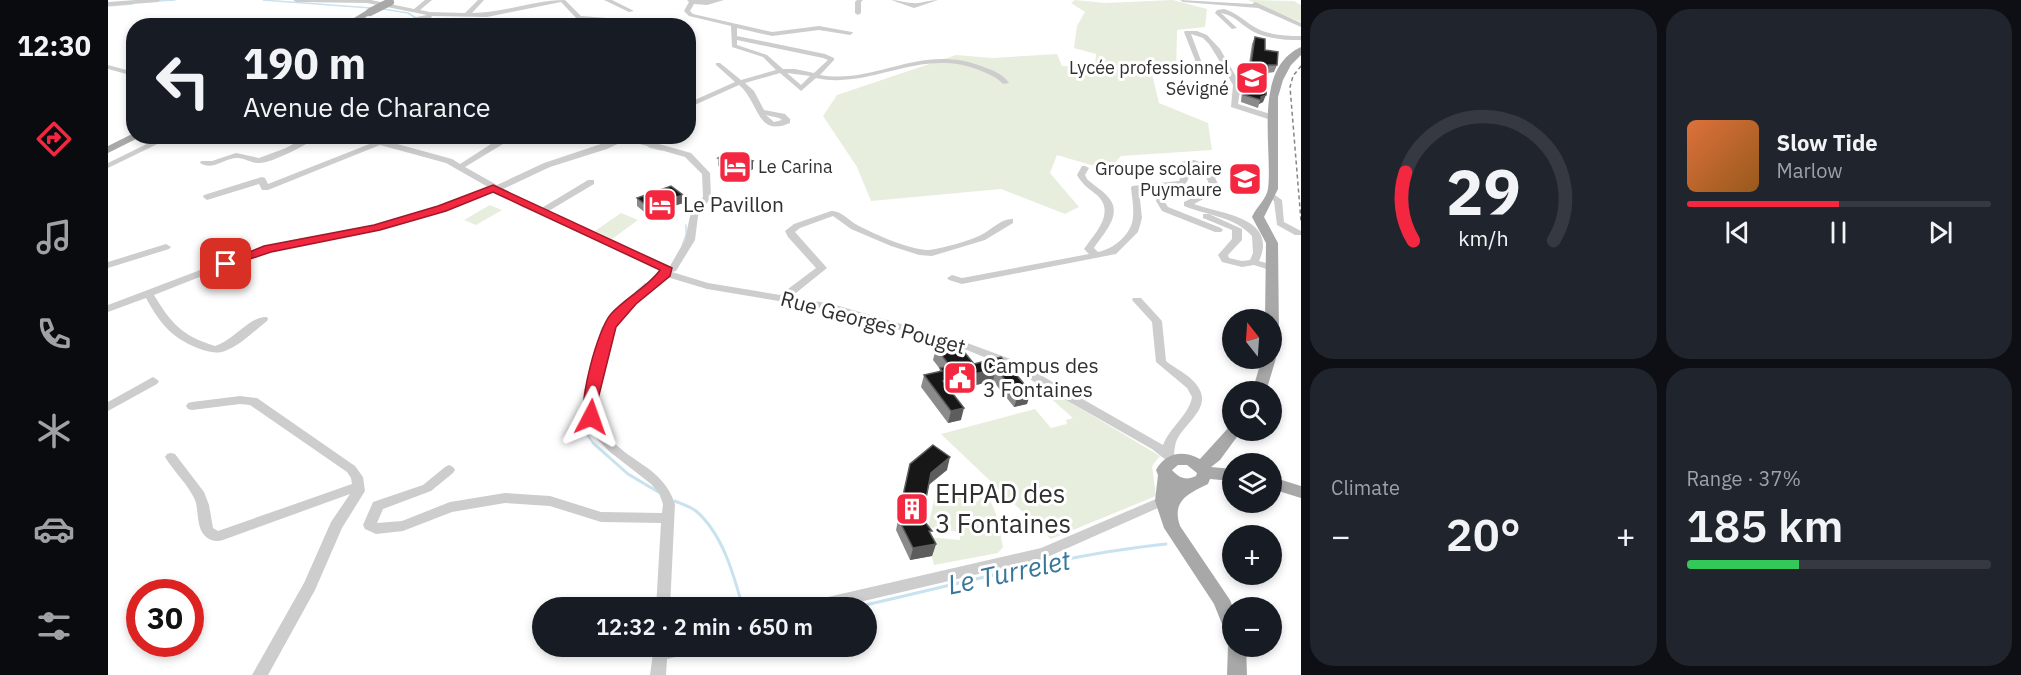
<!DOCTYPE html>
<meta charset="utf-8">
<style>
body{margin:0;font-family:"IBM Plex Sans",sans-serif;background:#20242c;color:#f1f3f6;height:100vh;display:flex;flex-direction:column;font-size:22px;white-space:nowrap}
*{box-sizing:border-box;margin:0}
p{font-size:20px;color:#9ea1a6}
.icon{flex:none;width:33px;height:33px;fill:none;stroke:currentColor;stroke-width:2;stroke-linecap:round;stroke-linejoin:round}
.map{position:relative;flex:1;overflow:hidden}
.details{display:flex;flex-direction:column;gap:9px;padding:9px;background:#0d0f14;width:720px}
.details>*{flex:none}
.guide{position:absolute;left:18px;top:18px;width:570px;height:126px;border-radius:24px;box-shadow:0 3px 9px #0003;background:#171b24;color:#f1f3f6;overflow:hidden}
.needle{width:39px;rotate:343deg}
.fabs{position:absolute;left:1114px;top:309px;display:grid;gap:12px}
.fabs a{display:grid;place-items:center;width:60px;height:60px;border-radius:50%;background:#171b24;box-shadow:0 3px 9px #0003;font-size:30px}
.speed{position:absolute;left:18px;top:579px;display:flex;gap:12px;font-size:30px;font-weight:700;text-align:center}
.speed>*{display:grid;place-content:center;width:78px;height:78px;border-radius:50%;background:#171b24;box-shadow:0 3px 9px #0003;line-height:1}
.speed .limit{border:9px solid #d22;background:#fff;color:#111}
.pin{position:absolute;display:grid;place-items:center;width:51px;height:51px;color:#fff;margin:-26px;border-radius:12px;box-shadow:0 3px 9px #0006}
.me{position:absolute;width:66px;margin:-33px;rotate:4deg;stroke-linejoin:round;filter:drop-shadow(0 0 4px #0008)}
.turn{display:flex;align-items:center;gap:21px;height:126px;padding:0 18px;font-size:27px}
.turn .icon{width:78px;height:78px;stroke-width:2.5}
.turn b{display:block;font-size:42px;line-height:51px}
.big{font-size:45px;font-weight:600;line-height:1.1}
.details .card{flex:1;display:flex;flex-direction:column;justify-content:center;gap:9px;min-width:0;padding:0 21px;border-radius:24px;background:#20242c}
.details .dial{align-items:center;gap:0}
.dial svg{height:156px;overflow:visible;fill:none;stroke:#363941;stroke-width:7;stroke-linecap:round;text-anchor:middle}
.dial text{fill:#f1f3f6;stroke:none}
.song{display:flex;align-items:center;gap:18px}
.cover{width:72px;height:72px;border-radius:9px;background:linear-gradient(135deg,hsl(20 70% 55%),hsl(30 70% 35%))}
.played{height:6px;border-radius:3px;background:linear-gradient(90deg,#f3273f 50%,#363941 50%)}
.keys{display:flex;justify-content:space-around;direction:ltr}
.heat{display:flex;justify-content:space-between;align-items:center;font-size:33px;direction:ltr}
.charge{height:9px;border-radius:4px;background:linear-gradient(90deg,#34c759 37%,#363941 0)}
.details .tiles{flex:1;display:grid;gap:9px;grid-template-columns:repeat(2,1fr)}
.trip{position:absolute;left:424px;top:597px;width:345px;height:60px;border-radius:30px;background:#171b24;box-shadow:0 3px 9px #0003;font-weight:600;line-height:60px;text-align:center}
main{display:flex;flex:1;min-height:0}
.dock{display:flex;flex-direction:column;width:108px;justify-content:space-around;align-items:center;background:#090b0e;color:#9ea1a6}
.dock .icon{width:42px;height:42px}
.dock .on{color:#f3273f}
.dock b{font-size:27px;color:#f1f3f6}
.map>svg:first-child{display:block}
.green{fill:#e7eedd}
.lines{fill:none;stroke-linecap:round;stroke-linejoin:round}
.stream-far2{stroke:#c9e2ef;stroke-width:1.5}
.stream-far1{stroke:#c9e2ef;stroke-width:2}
.stream{stroke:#c9e2ef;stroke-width:3}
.minor{fill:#cdcdcd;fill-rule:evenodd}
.major{fill:#a8a8a8;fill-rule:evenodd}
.rail{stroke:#858585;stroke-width:1.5;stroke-dasharray:4 3;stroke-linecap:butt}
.major-bridge{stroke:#a8a8a8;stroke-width:8}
.wall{fill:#8b8b8b}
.shaded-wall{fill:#5d5d5d}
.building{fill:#171717;stroke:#5d5d5d;stroke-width:1.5}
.route{fill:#f3273f;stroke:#9e1929;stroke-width:1.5}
.labels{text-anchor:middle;stroke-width:6;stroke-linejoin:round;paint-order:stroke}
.far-poi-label{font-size:18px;fill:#303030;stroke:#fff;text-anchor:end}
.poi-label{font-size:21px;fill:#303030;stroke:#fff;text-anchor:start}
.street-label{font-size:21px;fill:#303030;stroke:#fff}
.near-poi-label{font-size:26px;fill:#303030;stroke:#fff;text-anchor:start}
.near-water-label{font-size:27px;font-style:italic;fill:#37789a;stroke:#fff}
</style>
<main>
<nav class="dock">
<b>12:30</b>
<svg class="icon on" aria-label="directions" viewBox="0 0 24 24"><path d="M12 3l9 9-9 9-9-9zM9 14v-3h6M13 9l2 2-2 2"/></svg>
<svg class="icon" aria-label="music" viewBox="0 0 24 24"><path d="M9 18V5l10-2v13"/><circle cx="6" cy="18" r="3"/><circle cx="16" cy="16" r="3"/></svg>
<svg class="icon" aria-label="phone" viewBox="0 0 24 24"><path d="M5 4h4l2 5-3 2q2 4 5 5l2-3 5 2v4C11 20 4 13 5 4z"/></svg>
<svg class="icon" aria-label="climate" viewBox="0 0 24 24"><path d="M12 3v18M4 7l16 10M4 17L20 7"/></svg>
<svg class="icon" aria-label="car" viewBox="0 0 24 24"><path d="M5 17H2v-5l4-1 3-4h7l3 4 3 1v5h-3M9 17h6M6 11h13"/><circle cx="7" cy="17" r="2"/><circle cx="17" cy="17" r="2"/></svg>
<svg class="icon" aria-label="filters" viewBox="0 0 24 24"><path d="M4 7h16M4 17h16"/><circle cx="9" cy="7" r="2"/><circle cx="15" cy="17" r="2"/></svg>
</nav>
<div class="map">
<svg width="1193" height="675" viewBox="0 0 1193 675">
<rect width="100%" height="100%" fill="#fff"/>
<!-- green -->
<g class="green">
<path d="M967,0L997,3L1065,0L1099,9L1097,27L1069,30L1068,76L1044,74L1051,103L1100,123L1104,150L1013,156L1000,170L949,155L942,173L971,207L957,214L893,189L763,201L749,167L715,116L729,95L848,55L884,58L949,54L954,66L987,67L988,54L966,48L969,26L977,12L963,3Z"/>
<path d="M1140,0L1186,1L1193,5V22Z"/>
<path d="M382,205L394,210L368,225L356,220Z"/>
<path d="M513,213L530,220L504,239L487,231Z"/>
<path d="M940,389L1052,456L1044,466L1048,496L943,539L833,434L927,409L943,428L959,424L958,420L965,418L940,396L930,397L926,392Z"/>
<path d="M863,485C889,496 890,523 895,547L890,553L826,565L819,537L852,540V532L820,527L828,491H847L867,503L872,499L858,487Z"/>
</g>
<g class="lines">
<!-- stream-far2 -->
<g class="stream-far2">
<path d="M155,0L263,8"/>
<path d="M51,1L67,0"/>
<path d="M0,6L24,4"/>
<path d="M275,9L300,13L321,26"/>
<path d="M541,147L553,150"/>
<path d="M574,246L578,235V225"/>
</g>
<!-- stream-far1 -->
<g class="stream-far1">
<path d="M528,292L537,284"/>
<path d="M486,444L474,428L476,395L494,329L515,304"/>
</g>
<!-- stream -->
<g class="stream">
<path d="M485,443L520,474L552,493"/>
<path d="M567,501C574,504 583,507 588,511C615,534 626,576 635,608"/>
<path d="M744,608C848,585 952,555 1058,544"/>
</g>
<!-- minor -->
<g class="minor">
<path d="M28,0H53L50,2L0,6V2Z"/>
<path d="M185,0H263L306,9L317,0H324L312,10L322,12L357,13L370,0H376L364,13C396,13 426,0 457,0L473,16L512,19L530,26L469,19L453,2L379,17L324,16L322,20L331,26H323L315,20C304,22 294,26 283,26L293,20L319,15L259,3L188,2Z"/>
<path d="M496,0H504L526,11L521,12Z"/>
<path d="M579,0H616L599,5L586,4L582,11L585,14L664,32L711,26L744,32L745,33L742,35L711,30L664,36L629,28V36L717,54L726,58V60L712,75C767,85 812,43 873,66C884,70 894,73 901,83L895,84C889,77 880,74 871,70C811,47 764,90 708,78L693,91L672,73L637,83L646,91L656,110L677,114L682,119V123C648,138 651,101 631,85L580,108V103L627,82L608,65V63H612L633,80L668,70L655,57L624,47L623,26L581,16L576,11L581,2ZM629,40L715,58L720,60L706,73L687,69H675L659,55L629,45ZM679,73L702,76L693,85ZM658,115L671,118L674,120L666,122Z"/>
<path d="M749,0H755L753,2V13L750,15L747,13V2Z"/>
<path d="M783,0C791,0 797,3 804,3C812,4 821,0 830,0L806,8Z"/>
<path d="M1072,0L1144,4L1147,2L1193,23V27L1150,8L1075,2Z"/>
<path d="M1116,9C1130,13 1138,23 1150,29C1162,35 1179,36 1193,36V40C1178,40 1160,39 1146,32C1134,26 1127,15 1113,13L1129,28L1124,29L1107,13L1109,10Z"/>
<path d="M1077,31H1089L1099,35L1112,49L1133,85L1130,104L1166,115V119H1160L1123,107L1125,85L1111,60L1101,44L1095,38L1083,34L1098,74L1093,75L1076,32Z"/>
<path d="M0,65L26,72V76L0,69Z"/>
<path d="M55,136H66L0,168V163Z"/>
<path d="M200,136H211C200,144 163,164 150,163C143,163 135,157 128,158C115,159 104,171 92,163L93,161H104L128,153L151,158L178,148Z"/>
<path d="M245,136H260L344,159L352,164L394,137H400V141L357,167L389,185L436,163L511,138L508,136H522L583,153L602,173L603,197L590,216L587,240L568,271L564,272L600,283L672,295L708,268L680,237L677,231L686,224L723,211C733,210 741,221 751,226C769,235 799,249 820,250C829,250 864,240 873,235C883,230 894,218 905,219V223L877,240L824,256L811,255L783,246L743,229L725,216L692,228L687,232L719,268L683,297L724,304L862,344L908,361L1055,445C1062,427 1081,415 1084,397L1079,388L1048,362L1044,322L1024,300L1025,298H1033L1054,321L1058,361C1068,369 1080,374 1088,384C1105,405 1082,419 1071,436C1067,442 1067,447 1066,454L1073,461L1071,464L1067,466L1063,464L1044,449L900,367L854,348L719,309L599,289L559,277C544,289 526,300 514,315C502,331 489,379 488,398C487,410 491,424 498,433C519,463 554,465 567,504L562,608H548L553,523L493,522L442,506L397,503L344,512L295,531L268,534L257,529L255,525L265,502L315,485L337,467L341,465L345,467L347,470L345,473L323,491L275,509L269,523L294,521L342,502L397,493L442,496L493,512L554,513L555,504L551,493L543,484L502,452L489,439L479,420L476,399L489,347L501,319L520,298L555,271L412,206L385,191L337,210L271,230L150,254L46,295C63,323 74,336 107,346C124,342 143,315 159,317L160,319L159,321C146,331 133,345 117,351C109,354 103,352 95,350C64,339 53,325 38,298L0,312V305L145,250L266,226L331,206L380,187L338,163L272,145L160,190H154L151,184L99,200L95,197L96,195L154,177L157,178L160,184L264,143ZM518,140L577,157L594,174L595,197L582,216L577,240L562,266L439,212L486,184V180H480L432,209L395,189L442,167L499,149Z"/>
<path d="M1086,160C1100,164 1108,176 1112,190L1086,204C1112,214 1171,217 1151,261L1168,266L1170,268L1168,270L1165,271L1146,265L1134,267L1114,262L1110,255L1124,239V230L1095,218V214H1101L1134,229V240L1120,255L1121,258L1134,261L1142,260L1145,253L1144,236C1126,216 1100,216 1076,206V202L1103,189L1097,174L1085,165L1080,166C1082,172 1082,184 1073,186L1077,188L1076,190L1057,198L1056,201L1060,207L1113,228L1115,230L1113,232H1107L1054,211L1048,201L1050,195L1072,186L1031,190L1034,218L1030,232L1008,254L854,284L841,280L839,278L844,275L854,278L981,254L976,249C987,233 1008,213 989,195C981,189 974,184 969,175L974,166H977L981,168L977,175L979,179C986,186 995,190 1001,198C1015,215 995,234 986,248L990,252C1006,249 1024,234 1025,217C1026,208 1024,197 1023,188L1024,186L1071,181L1074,173L1073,162Z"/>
<path d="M1164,193L1174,200L1176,222L1193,231V235H1187L1169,225L1166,201L1160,196Z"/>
<path d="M58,244L63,247L61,249L0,268V262Z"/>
<path d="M45,377L51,381L49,384L0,411V402Z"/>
<path d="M132,396L149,398L247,466L255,477L257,491L234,528L207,590L160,675H144L196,583L223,522L242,494L115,540C109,542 102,541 97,536C88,527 91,511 87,500C80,484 66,472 57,457L59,454L63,453L67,454L96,492L101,505L105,528L110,531L244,484L243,478L239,472L142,405L132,404L84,410L80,409L78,406L80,403L84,402Z"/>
<path d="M1055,496L1059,498L1061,501L1059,504L935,559L726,608H691L693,604L698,602L933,548Z"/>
<path d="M546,646H595L593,651L559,659L558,675H542Z"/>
</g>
<!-- major -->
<g class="major">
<path d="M259,10L266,12L244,26H233Z"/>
<path d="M1193,47V55L1183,65L1175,80L1170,97V189L1156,217L1170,243L1171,335L1164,339V320H1157L1158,243L1144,217C1148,207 1158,200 1160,189C1165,148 1144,69 1193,47Z"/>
<path d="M26,133V136H31L30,138L0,153V146Z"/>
<path d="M1164,354L1168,358L1158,392H1144L1154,358H1164Z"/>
<path d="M1125,425V430H1134L1112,460L1103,467L1125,469V481L1102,479L1100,484C1082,493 1063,500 1072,526L1122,600L1125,608V636L1118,634L1106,604L1056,528L1047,501L1050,475L1048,470C1058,452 1075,450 1092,459L1122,426ZM1070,465H1079L1089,473L1088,476C1078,481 1071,478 1064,470Z"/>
<path d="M1164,477L1193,486V498L1164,489Z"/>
<path d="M1125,639V646H1138L1139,675H1119L1120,646Z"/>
</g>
<!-- rail -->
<path class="rail" d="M1193,66L1185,76L1182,87L1193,221"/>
<!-- major-bridge -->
<path class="major-bridge" d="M262,12L282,2"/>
</g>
<!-- wall -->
<g class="wall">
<path d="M1147,37L1169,65L1166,72L1160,73L1155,102L1151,104L1150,108L1133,102L1134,90L1137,83H1138L1144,44Z"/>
<path d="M610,158L645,161V169L635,176L610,166Z"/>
<path d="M529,198L575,203L566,206V211L546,220L529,206Z"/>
<path d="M828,348L866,364L893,357L919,404L906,407L885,381L843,391L853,420L840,423L813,387L816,375L831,372L832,369L825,360Z"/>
<path d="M802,464L839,470L821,485L814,518L828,544L824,556L802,560L788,530Z"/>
</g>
<!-- shaded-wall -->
<g class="shaded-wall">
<path d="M1158,95L1155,102L1151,104L1153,97Z"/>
<path d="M645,161V169L635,176V168Z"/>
<path d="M575,195V203L566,206V211L546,220L545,211L562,199Z"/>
<path d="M888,369L885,381L833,393L835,381Z"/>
<path d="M923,392L919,404L906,407L910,395Z"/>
<path d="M856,408L853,420L840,423L843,411Z"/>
<path d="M842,457L839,470L820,485L823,473Z"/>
<path d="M828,544L824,556L802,560L805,548Z"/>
</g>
<!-- building -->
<g class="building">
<path d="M1147,37L1157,39V50L1170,52L1169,65H1160L1158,95L1153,97V100L1136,95L1137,83H1140Z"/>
<path d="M620,152L645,161L635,168L610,158Z"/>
<path d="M563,186L575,195L562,199L566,203L545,211L529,198Z"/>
<path d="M837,340L849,343L866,364L893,357L923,392L910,395L888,369L835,381L856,408L843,411L816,375L834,371L832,368L842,366L828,348L832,342Z"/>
<path d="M825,445L842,457L823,473L814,518L824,531H821L828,544L805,548L790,518L802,464Z"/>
</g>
<!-- route -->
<path class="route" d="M385,185L564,268L562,276L528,304L508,327L490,399L491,417L489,421H478C469,404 490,328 503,314C517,298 540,287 552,270L385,192L338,211L272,230L163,252L118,267L112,264L156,246L266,225L330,206Z"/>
<!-- icons -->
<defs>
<symbol id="school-square" viewBox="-11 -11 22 22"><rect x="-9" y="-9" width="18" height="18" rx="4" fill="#f3273f" stroke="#fff"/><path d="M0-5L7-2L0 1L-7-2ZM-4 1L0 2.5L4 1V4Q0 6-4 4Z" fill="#fff"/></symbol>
<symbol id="hotel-square" viewBox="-11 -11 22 22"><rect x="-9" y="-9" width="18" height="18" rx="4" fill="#f3273f" stroke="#fff"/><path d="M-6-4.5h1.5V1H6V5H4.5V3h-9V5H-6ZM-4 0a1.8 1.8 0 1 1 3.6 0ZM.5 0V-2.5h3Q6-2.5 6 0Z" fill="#fff"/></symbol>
<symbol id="civic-square" viewBox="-11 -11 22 22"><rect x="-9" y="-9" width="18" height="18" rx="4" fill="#f3273f" stroke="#fff"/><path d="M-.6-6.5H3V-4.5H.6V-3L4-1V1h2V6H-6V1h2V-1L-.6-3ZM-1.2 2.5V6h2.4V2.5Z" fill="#fff"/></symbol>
<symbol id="building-square" viewBox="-11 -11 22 22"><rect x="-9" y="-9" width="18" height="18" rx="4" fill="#f3273f" stroke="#fff"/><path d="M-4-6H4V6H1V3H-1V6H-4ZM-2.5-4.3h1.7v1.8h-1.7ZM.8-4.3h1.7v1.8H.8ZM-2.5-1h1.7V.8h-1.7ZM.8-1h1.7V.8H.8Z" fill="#fff"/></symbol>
</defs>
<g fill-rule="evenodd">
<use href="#school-square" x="1125" y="59" width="38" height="38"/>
<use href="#hotel-square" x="608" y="148" width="38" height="38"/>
<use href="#school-square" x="1118" y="160" width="38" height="38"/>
<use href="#hotel-square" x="533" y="186" width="38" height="38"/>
<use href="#civic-square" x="833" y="359" width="38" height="38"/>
<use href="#building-square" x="785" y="490" width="38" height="38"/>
</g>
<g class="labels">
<!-- far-poi labels -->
<g class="far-poi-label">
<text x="1121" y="74">Lycée professionnel<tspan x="1121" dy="21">Sévigné</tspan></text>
<text x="650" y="173" text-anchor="start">Le Carina</text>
<text x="1114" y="175">Groupe scolaire<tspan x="1114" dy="21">Puymaure</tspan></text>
</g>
<!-- poi labels -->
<g class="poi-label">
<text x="575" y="212">Le Pavillon</text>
<text x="875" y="373">Campus des<tspan x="875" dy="24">3 Fontaines</tspan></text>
</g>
<!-- street labels -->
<g class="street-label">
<text transform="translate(765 323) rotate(15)" y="7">Rue Georges Pouget</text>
</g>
<!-- near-poi labels -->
<g class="near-poi-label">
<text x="827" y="503">EHPAD des<tspan x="827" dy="30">3 Fontaines</tspan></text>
</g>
<!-- near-water labels -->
<g class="near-water-label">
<text transform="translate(901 573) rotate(-12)" y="9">Le Turrelet</text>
</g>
</g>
</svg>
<div class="fabs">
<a><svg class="needle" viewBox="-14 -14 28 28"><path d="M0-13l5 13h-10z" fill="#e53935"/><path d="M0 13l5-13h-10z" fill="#9ea1a6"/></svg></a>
<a><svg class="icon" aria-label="search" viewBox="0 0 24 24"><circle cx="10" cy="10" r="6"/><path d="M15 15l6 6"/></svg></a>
<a><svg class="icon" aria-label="layers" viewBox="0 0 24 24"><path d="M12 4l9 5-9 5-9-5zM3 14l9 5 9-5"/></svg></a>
<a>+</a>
<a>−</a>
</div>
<div class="speed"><div class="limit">30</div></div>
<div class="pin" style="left:118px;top:264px;background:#d93025"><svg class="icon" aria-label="arrive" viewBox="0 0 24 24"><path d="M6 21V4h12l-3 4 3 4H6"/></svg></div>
<svg class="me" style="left:483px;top:417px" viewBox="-20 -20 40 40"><path d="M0-17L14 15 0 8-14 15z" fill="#f3273f" stroke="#fff" stroke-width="4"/></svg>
<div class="trip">12:32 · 2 min · 650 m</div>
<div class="guide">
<div class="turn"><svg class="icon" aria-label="left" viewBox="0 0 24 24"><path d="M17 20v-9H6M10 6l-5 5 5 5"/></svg><div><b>190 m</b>Avenue de Charance</div></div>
</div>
</div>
<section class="details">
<div class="tiles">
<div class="card dial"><svg viewBox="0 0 100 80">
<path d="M14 69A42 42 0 1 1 86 69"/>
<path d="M14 69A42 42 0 0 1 10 34" stroke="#f3273f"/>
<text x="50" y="56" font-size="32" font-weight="700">29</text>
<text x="50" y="72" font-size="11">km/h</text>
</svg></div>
<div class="card">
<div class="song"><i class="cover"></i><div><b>Slow Tide</b><p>Marlow</p></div></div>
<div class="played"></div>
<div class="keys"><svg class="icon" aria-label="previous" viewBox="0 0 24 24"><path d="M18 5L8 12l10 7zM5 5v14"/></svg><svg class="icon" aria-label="pause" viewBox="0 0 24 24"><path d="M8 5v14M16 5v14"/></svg><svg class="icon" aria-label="next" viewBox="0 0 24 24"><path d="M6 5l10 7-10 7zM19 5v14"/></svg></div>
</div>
<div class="card"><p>Climate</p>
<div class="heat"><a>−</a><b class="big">20°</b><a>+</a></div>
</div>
<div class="card"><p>Range · 37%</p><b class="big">185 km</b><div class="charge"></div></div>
</div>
</section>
</main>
